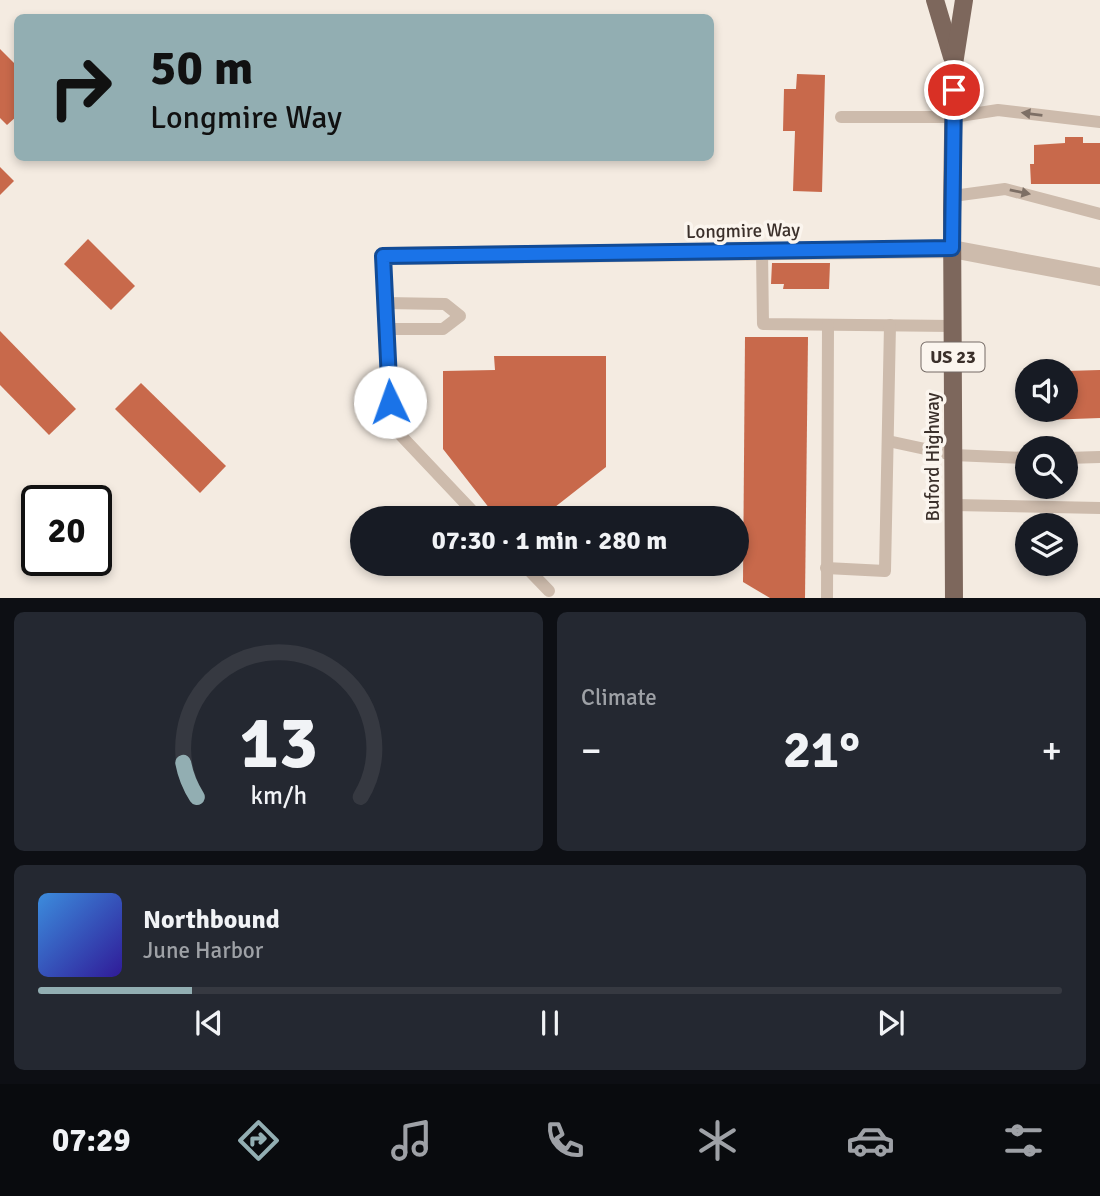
<!DOCTYPE html>
<meta charset="utf-8">
<style>
body{margin:0;font-family:Signika,sans-serif;background:#242831;color:#f1f3f6;height:100vh;display:flex;flex-direction:column;font-size:26px;white-space:nowrap}
*{box-sizing:border-box;margin:0}
p{font-size:23px;color:#9ea1a6}
.icon{flex:none;width:38px;height:38px;fill:none;stroke:currentColor;stroke-width:2;stroke-linecap:round;stroke-linejoin:round}
.map{position:relative;height:598px;overflow:hidden}
.panel{display:flex;flex-direction:column;gap:14px;padding:14px;background:#0d0f14;flex:1}
.panel>*{flex:none}
.banner{position:absolute;left:14px;top:14px;width:700px;height:147px;border-radius:10px;box-shadow:0 4px 10px #0003;background:#92aeb2;color:#111;overflow:hidden}
.fabs{position:absolute;left:1015px;top:359px;display:grid;gap:14px}
.fabs a{display:grid;place-items:center;width:63px;height:63px;border-radius:50%;background:#171b24;box-shadow:0 4px 10px #0003;font-size:35px}
.speed{position:absolute;left:21px;top:485px;display:flex;gap:14px;font-size:35px;font-weight:700;text-align:center}
.speed>*{display:grid;place-content:center;width:91px;height:91px;border-radius:50%;background:#171b24;box-shadow:0 4px 10px #0003;line-height:1}
.speed .limit{border:4px solid #111;border-radius:10px;background:#fff;color:#111}
.pin{position:absolute;display:grid;place-items:center;width:60px;height:60px;color:#fff;margin:-30px;border:4px solid #fff;border-radius:50%;box-shadow:0 2px 7px #0007}
.me{position:absolute;width:77px;margin:-38px;rotate:357deg;stroke-linejoin:round;filter:drop-shadow(0 0 5px #0008)}
.turn{display:flex;align-items:center;gap:24px;height:147px;padding:0 21px;font-size:32px}
.turn .icon{width:91px;height:91px;stroke-width:2.5}
.turn b{display:block;font-size:49px;line-height:60px}
.big{font-size:52px;font-weight:800;line-height:1.1}
.panel .widget{flex:1;display:flex;flex-direction:column;justify-content:center;gap:10px;min-width:0;padding:0 24px;border-radius:10px;background:#242831}
.panel .dial{align-items:center;gap:0}
.dial svg{height:182px;overflow:visible;fill:none;stroke:#363941;stroke-width:7;stroke-linecap:round;text-anchor:middle}
.dial text{fill:#f1f3f6;stroke:none}
.song{display:flex;align-items:center;gap:21px}
.cover{width:84px;height:84px;border-radius:10px;background:linear-gradient(135deg,hsl(210 70% 55%),hsl(250 70% 35%))}
.played{height:7px;border-radius:4px;background:linear-gradient(90deg,#92aeb2 15%,#363941 15%)}
.keys{display:flex;justify-content:space-around;direction:ltr}
.heat{display:flex;justify-content:space-between;align-items:center;font-size:38px;direction:ltr}
.panel .tiles{flex:1;display:grid;gap:14px;grid-template-columns:1fr 1fr}
.widget:last-child{grid-column:span 2}
.trip{position:absolute;left:350px;top:506px;width:399px;height:70px;border-radius:35px;background:#171b24;box-shadow:0 4px 10px #0003;font-weight:800;line-height:70px;text-align:center}
.menu{display:flex;height:112px;justify-content:space-around;align-items:center;background:#090b0e;color:#9ea1a6}
.menu .icon{width:49px;height:49px}
.menu .current{color:#92aeb2}
.menu b{font-size:32px;color:#f1f3f6}
.map>svg:first-child{display:block}
.building{fill:#c8694b}
.lines{fill:none;stroke-linecap:round;stroke-linejoin:round}
.lane{stroke:#cdbbac;stroke-width:12}
.street{stroke:#cdbbac;stroke-width:18}
.primary{stroke:#7d675c;stroke-width:18}
.oneway{fill:#7d6f65}
.route-casing{stroke:#114b97;stroke-width:18}
.route{stroke:#1a73e8;stroke-width:12}
.labels{text-anchor:middle;stroke-width:7;stroke-linejoin:round;paint-order:stroke}
.shield{fill:#fbf5ee;stroke:#756b66;stroke-width:2}
.shield-label{font-size:18px;font-weight:bold;fill:#3b302b}
.street-label{font-size:19px;fill:#3b302b;stroke:#fbf5ee}
</style>
<div class="map">
<svg width="1100" height="598" viewBox="0 0 1100 598">
<rect width="100%" height="100%" fill="#f4ebe1"/>
<!-- building -->
<g class="building">
<path d="M0,49L18,67V115L7,125L0,118Z"/>
<path d="M797,74L825,75L822,192L793,191L795,131H783L784,89H796Z"/>
<path d="M1065,137H1083V143H1100V184H1031L1030,164H1034V145L1065,143Z"/>
<path d="M0,167L14,181L0,195Z"/>
<path d="M88,239L135,286L111,310L64,264Z"/>
<path d="M772,263H830L829,289H783L784,284H771Z"/>
<path d="M0,331L76,409L49,435L0,385Z"/>
<path d="M745,337H808L805,598H770L743,582Z"/>
<path d="M494,356H606V467L541,518H497L443,449V371L495,370Z"/>
<path d="M1100,370V418L1046,420L1045,410H1066V371Z"/>
<path d="M141,383L226,466L200,493L115,409Z"/>
</g>
<g class="lines">
<!-- lane -->
<g class="lane">
<path d="M841,117H953L998,110L1100,122"/>
<path d="M953,196L1005,189L1100,214"/>
<path d="M762,251L763,324L953,326"/>
<path d="M383,256L392,426L479,518"/>
<path d="M385,303L445,304L460,316L443,329H387"/>
<path d="M888,441L953,455L1027,458"/>
<path d="M1066,458L1100,457"/>
<path d="M954,505L1100,508"/>
<path d="M523,564L549,591"/>
<path d="M826,568L885,571L890,325"/>
<path d="M827,598L828,325"/>
</g>
<!-- street -->
<path class="street" d="M383,256L952,249L1100,277"/>
<!-- primary -->
<g class="primary">
<path d="M935,0L952,57"/>
<path d="M954,598L952,212L954,64L964,0"/>
</g>
</g>
<!-- one-way arrows -->
<defs><path id="oneway-solid" d="M-6-.8H1V-3.2L6.5 0L1 3.2V.8H-6Z" transform="scale(1.75)"/></defs>
<g class="oneway">
<use href="#oneway-solid" transform="translate(1032 114) rotate(-173)"/>
<use href="#oneway-solid" transform="translate(1020 192) rotate(12)"/>
</g>
<g class="lines">
<defs>
<path id="route" d="M390,402L383,256L952,248L954,90"/>
</defs>
<!-- route casing -->
<use href="#route" class="route-casing"/>
<!-- route -->
<use href="#route" class="route"/>
</g>
<g class="labels">
<!-- shield labels -->
<rect class="shield" x="921.5" y="342.5" width="63" height="29" rx="5"/>
<g class="shield-label">
<text x="953" y="363">US 23</text>
</g>
<!-- street labels -->
<g class="street-label">
<text transform="translate(743 230) rotate(-1)" y="7">Longmire Way</text>
<text transform="translate(932 457) rotate(-90)" y="7">Buford Highway</text>
</g>
</g>
</svg>
<div class="fabs">
<a><svg class="icon" aria-label="sound" viewBox="0 0 24 24"><path d="M4 9h4l5-4v14l-5-4H4zM17 9q2 3 0 6"/></svg></a>
<a><svg class="icon" aria-label="search" viewBox="0 0 24 24"><circle cx="10" cy="10" r="6"/><path d="M15 15l6 6"/></svg></a>
<a><svg class="icon" aria-label="layers" viewBox="0 0 24 24"><path d="M12 4l9 5-9 5-9-5zM3 14l9 5 9-5"/></svg></a>
</div>
<div class="speed"><div class="limit">20</div></div>
<div class="pin" style="left:954px;top:90px;background:#d93025"><svg class="icon" aria-label="arrive" viewBox="0 0 24 24"><path d="M6 21V4h12l-3 4 3 4H6"/></svg></div>
<svg class="me" style="left:390px;top:402px" viewBox="-20 -20 40 40"><circle r="19" fill="#fff"/><path d="M0-13L10 11 0 6-10 11z" fill="#1a73e8"/></svg>
<div class="trip">07:30 · 1 min · 280 m</div>
<div class="banner">
<div class="turn"><svg class="icon" aria-label="right" viewBox="0 0 24 24"><path d="M7 20v-9h11M14 6l5 5-5 5"/></svg><div><b>50 m</b>Longmire Way</div></div>
</div>
</div>
<section class="panel">
<div class="tiles">
<div class="widget dial"><svg viewBox="0 0 100 80">
<path d="M14 69A42 42 0 1 1 86 69"/>
<path d="M14 69A42 42 0 0 1 8 54" stroke="#92aeb2"/>
<text x="50" y="56" font-size="32" font-weight="700">13</text>
<text x="50" y="72" font-size="11">km/h</text>
</svg></div>
<div class="widget"><p>Climate</p>
<div class="heat"><a>−</a><b class="big">21°</b><a>+</a></div>
</div>
<div class="widget">
<div class="song"><i class="cover"></i><div><b>Northbound</b><p>June Harbor</p></div></div>
<div class="played"></div>
<div class="keys"><svg class="icon" aria-label="previous" viewBox="0 0 24 24"><path d="M18 5L8 12l10 7zM5 5v14"/></svg><svg class="icon" aria-label="pause" viewBox="0 0 24 24"><path d="M8 5v14M16 5v14"/></svg><svg class="icon" aria-label="next" viewBox="0 0 24 24"><path d="M6 5l10 7-10 7zM19 5v14"/></svg></div>
</div>
</div>
</section>
<nav class="menu">
<b>07:29</b>
<svg class="icon current" aria-label="directions" viewBox="0 0 24 24"><path d="M12 3l9 9-9 9-9-9zM9 14v-3h6M13 9l2 2-2 2"/></svg>
<svg class="icon" aria-label="music" viewBox="0 0 24 24"><path d="M9 18V5l10-2v13"/><circle cx="6" cy="18" r="3"/><circle cx="16" cy="16" r="3"/></svg>
<svg class="icon" aria-label="phone" viewBox="0 0 24 24"><path d="M5 4h4l2 5-3 2q2 4 5 5l2-3 5 2v4C11 20 4 13 5 4z"/></svg>
<svg class="icon" aria-label="climate" viewBox="0 0 24 24"><path d="M12 3v18M4 7l16 10M4 17L20 7"/></svg>
<svg class="icon" aria-label="car" viewBox="0 0 24 24"><path d="M5 17H2v-5l4-1 3-4h7l3 4 3 1v5h-3M9 17h6M6 11h13"/><circle cx="7" cy="17" r="2"/><circle cx="17" cy="17" r="2"/></svg>
<svg class="icon" aria-label="filters" viewBox="0 0 24 24"><path d="M4 7h16M4 17h16"/><circle cx="9" cy="7" r="2"/><circle cx="15" cy="17" r="2"/></svg>
</nav>
